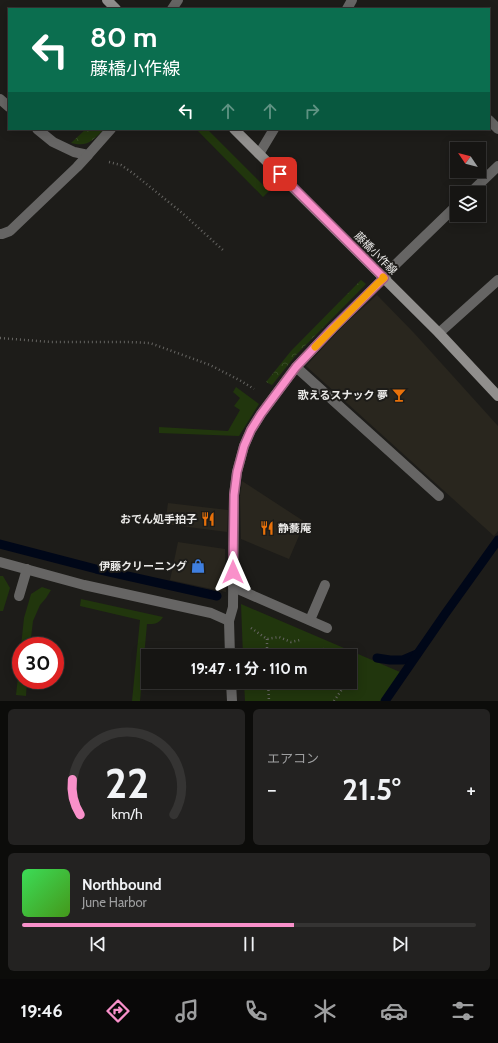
<!DOCTYPE html>
<html lang="ja">
<meta charset="utf-8">
<style>
body{margin:0;font-family:Cabin,"Noto Sans JP",sans-serif;background:#232221;color:#f1f3f6;height:100vh;display:flex;flex-direction:column;font-size:15px;white-space:nowrap}
*{box-sizing:border-box;margin:0}
p{font-size:13px;color:#9e9fa0}
.icon{flex:none;width:22px;height:22px;fill:none;stroke:currentColor;stroke-width:2;stroke-linecap:round;stroke-linejoin:round}
.map{position:relative;height:701px;overflow:hidden}
.panel{display:flex;flex-direction:column;gap:8px;padding:8px;background:#0c0c0a;flex:1}
.panel>*{flex:none}
.guide{position:absolute;left:8px;top:8px;width:482px;height:122px;border-radius:0px;box-shadow:0 2px 10px #0003,0 0 0 1px #353433;background:#0b6e4f;color:#fff;overflow:hidden}
.needle{width:26px;rotate:305deg}
.controls{position:absolute;left:450px;top:142px;display:grid;gap:8px}
.controls a{display:grid;place-items:center;width:36px;height:36px;border-radius:0px;background:#161513;box-shadow:0 2px 10px #0003,0 0 0 1px #353433;font-size:20px}
.speed{position:absolute;left:12px;top:637px;display:flex;gap:8px;font-size:20px;font-weight:700;text-align:center}
.speed>*{display:grid;place-content:center;width:52px;height:52px;border-radius:50%;background:#161513;box-shadow:0 2px 10px #0003,0 0 0 1px #353433;line-height:1}
.speed .limit{border:6px solid #d22;background:#fff;color:#111}
.pin{position:absolute;display:grid;place-items:center;width:34px;height:34px;color:#fff;margin:-17px;border-radius:8px;box-shadow:0 2px 6px #0006}
.me{position:absolute;width:44px;margin:-22px;rotate:0deg;stroke-linejoin:round;filter:drop-shadow(0 0 3px #0008)}
.turn{display:flex;align-items:center;gap:14px;height:84px;padding:0 16px;font-size:18px}
.turn .icon{width:52px;height:52px;stroke-width:2.5}
.turn b{display:block;font-size:28px;line-height:34px}
.lanes{display:flex;align-items:center;height:38px;padding:0 16px;background:#0003;justify-content:center;gap:20px;direction:ltr}
.lanes .off{opacity:.35}
.big{font-size:30px;font-weight:700;line-height:1.1}
.panel .tile{flex:1;display:flex;flex-direction:column;justify-content:center;gap:6px;min-width:0;padding:0 14px;border-radius:6px;background:#232221}
.panel .dial{align-items:center;gap:0}
.dial svg{height:104px;overflow:visible;fill:none;stroke:#353433;stroke-width:7;stroke-linecap:round;text-anchor:middle}
.dial text{fill:#f1f3f6;stroke:none}
.song{display:flex;align-items:center;gap:12px}
.cover{width:48px;height:48px;border-radius:6px;background:linear-gradient(135deg,hsl(130 70% 55%),hsl(100 70% 35%))}
.played{height:4px;border-radius:2px;background:linear-gradient(90deg,#f990ca 60%,#353433 60%)}
.keys{display:flex;justify-content:space-around;direction:ltr}
.heat{display:flex;justify-content:space-between;align-items:center;font-size:22px;direction:ltr}
.panel .tiles{flex:1;display:grid;gap:8px;grid-template-columns:1fr 1fr}
.tile:last-child{grid-column:span 2}
.trip{position:absolute;left:141px;top:649px;width:216px;height:40px;border-radius:0px;background:#161513;box-shadow:0 2px 10px #0003,0 0 0 1px #353433;font-weight:700;line-height:40px;text-align:center}
.menu{display:flex;height:64px;justify-content:space-around;align-items:center;background:#090808;color:#9e9fa0}
.menu .icon{width:28px;height:28px}
.menu .on{color:#f990ca}
.menu b{font-size:18px;color:#f1f3f6}
.map>svg:first-child{display:block}
.built{fill:#29261e}
.green{fill:#21360d}
.forest{fill:url(#forest-crowns)}
.lines{fill:none;stroke-linecap:round;stroke-linejoin:round}
.stream{stroke:#000718;stroke-width:9}
.path{stroke:#666562;stroke-width:2.5;stroke-dasharray:1 3;stroke-linecap:butt}
.service{stroke:#666564;stroke-width:10}
.minor{stroke:#666564;stroke-width:10}
.secondary{stroke:#918f8d;stroke-width:10}
.route-casing{stroke:#a25e83;stroke-width:10}
.route{stroke:#f990ca;stroke-width:7}
.slow{stroke:#f59e0b;stroke-width:7}
.labels{text-anchor:middle;stroke-width:4;stroke-linejoin:round;paint-order:stroke}
.street-label{font-size:11px;fill:#ebeae8;stroke:#1d1c19}
.poi-label{font-size:11px;font-weight:bold;fill:#ebeae8;stroke:#1d1c19;text-anchor:end}
</style>
<div class="map">
<svg width="498" height="701" viewBox="0 0 498 701">
<defs>
<pattern id="forest-crowns" width="20" height="18" patternUnits="userSpaceOnUse"><rect width="20" height="18" fill="#21360d"/><path d="M2 6a3 3 0 1 1 6 0M12 15a3 3 0 1 1 6 0" fill="none" stroke="#374a24"/></pattern>
</defs>
<rect width="100%" height="100%" fill="#1d1c19"/>
<!-- built -->
<g class="built">
<path d="M377,295L414,333L498,426V531L494,536L306,366L345,324Z"/>
<path d="M242,481L305,522L289,559L241,539L240,496Z"/>
<path d="M168,503L228,510L227,532L165,524Z"/>
<path d="M178,542L225,549L226,592L170,580Z"/>
</g>
<!-- green -->
<g class="green">
<path d="M196,129H207L269,191L263,197Z"/>
<path d="M236,387L259,404L239,436L159,433V427L228,431L240,410L234,406L240,398L233,392Z"/>
<path d="M0,576H3L10,588L3,611H0Z"/>
<path d="M42,587L51,590L46,598L40,605L33,621L30,646H21L24,618L31,594Z"/>
<path d="M81,599L163,617C159,624 154,624 147,624L140,701H132L140,620L80,606Z"/>
<path d="M241,604L400,672L381,701H245L244,682H350V656H243Z"/>
<path d="M21,650V680H27L26,696L16,695Z"/>
</g>
<!-- forest -->
<g class="forest">
<path d="M86,129H104C92,141 88,147 71,143Z"/>
<path d="M361,280L366,284L296,355L272,385L266,382L291,351Z"/>
</g>
<g class="lines">
<!-- stream -->
<g class="stream">
<path d="M0,544L96,569L217,596"/>
<path d="M377,658L390,660H403L417,654"/>
<path d="M385,701L445,614L498,540"/>
</g>
<!-- path -->
<g class="path">
<path d="M109,162L121,165L134,174L181,212L224,251"/>
<path d="M0,338L51,342H129L150,343L210,365L241,381L254,389"/>
<path d="M251,628L267,639L279,637L291,642L300,640"/>
<path d="M267,639V656"/>
<path d="M323,649L339,656"/>
<path d="M350,664L351,665L352,675L350,678"/>
<path d="M268,682L269,701"/>
<path d="M334,701L347,682"/>
</g>
<!-- service -->
<g class="service">
<path d="M0,99L9,107"/>
<path d="M489,120L498,129"/>
<path d="M37,129L53,142L74,152L88,155L111,129"/>
<path d="M470,193L498,166"/>
<path d="M0,234H2L10,231L77,167L88,155"/>
<path d="M384,278L396,264L457,205"/>
<path d="M296,367L439,496"/>
<path d="M0,562L84,585L211,613L229,621"/>
<path d="M233,587L327,628"/>
<path d="M19,596L27,569"/>
<path d="M310,620L325,585"/>
</g>
<!-- minor -->
<g class="minor">
<path d="M172,9L178,0"/>
<path d="M347,9L352,0"/>
<path d="M259,154L274,129"/>
<path d="M439,333L498,280"/>
<path d="M230,656L229,621L233,607L234,495L237,472L244,446L251,430L261,414L296,367L333,328L384,278"/>
<path d="M231,682L232,701"/>
</g>
<!-- secondary -->
<g class="secondary">
<path d="M107,0L116,9"/>
<path d="M234,129L439,333L498,396"/>
</g>
</g>
<g class="lines">
<defs>
<path id="route" d="M233,572L234,495L237,472L244,446L251,430L261,414L296,367L333,328L384,278L280,174"/>
</defs>
<!-- route casing -->
<use href="#route" class="route-casing"/>
<!-- route -->
<use href="#route" class="route"/>
<!-- slow -->
<path class="slow" d="M315,347L377,284L384,278L383,277"/>
</g>
<!-- icons -->
<defs>
<symbol id="bar-bare" viewBox="-9 -9 18 18"><path d="M-6-5H6L.8 .8V4.5H3.5V6h-7V4.5H-.8V.8Z" fill="#e8710a" stroke="#1d1c19" stroke-width="2.5" paint-order="stroke"/></symbol>
<symbol id="restaurant-bare" viewBox="-9 -9 18 18"><path d="M-5-6h1v4h1v-4h1v4h1v-4h1v5L-1.5 .5V6h-2V.5L-5-1ZM5-6V6H3V1.5H1.5Q1.5-4 5-6Z" fill="#e8710a" stroke="#1d1c19" stroke-width="2.5" paint-order="stroke"/></symbol>
<symbol id="shop-bare" viewBox="-9 -9 18 18"><path d="M-5-2.5h2.3a2.7 3.5 0 0 1 5.4 0H5L5.5 6h-11ZM-1.5-2.5h3a1.5 2.3 0 0 0-3 0Z" fill="#3f7fe0" stroke="#1d1c19" stroke-width="2.5" paint-order="stroke"/></symbol>
</defs>
<g fill-rule="evenodd">
<use href="#bar-bare" x="389" y="385" width="20" height="20"/>
<use href="#restaurant-bare" x="198" y="509" width="20" height="20"/>
<use href="#restaurant-bare" x="257" y="518" width="20" height="20"/>
<use href="#shop-bare" x="188" y="556" width="20" height="20"/>
</g>
<g class="labels">
<!-- street labels -->
<g class="street-label">
<text transform="translate(376 253) rotate(45)" y="4">藤橋小作線</text>
</g>
<!-- poi labels -->
<g class="poi-label">
<text x="388" y="399">歌えるスナック 夢</text>
<text x="197" y="523">おでん処手拍子</text>
<text x="278" y="532" text-anchor="start">静蕎庵</text>
<text x="187" y="570">伊藤クリーニング</text>
</g>
</g>
</svg>
<div class="controls">
<a><svg class="needle" viewBox="-14 -14 28 28"><path d="M0-13l5 13h-10z" fill="#e53935"/><path d="M0 13l5-13h-10z" fill="#9e9fa0"/></svg></a>
<a><svg class="icon" aria-label="layers" viewBox="0 0 24 24"><path d="M12 4l9 5-9 5-9-5zM3 14l9 5 9-5"/></svg></a>
</div>
<div class="speed"><div class="limit">30</div></div>
<div class="pin" style="left:280px;top:174px;background:#d93025"><svg class="icon" aria-label="arrive" viewBox="0 0 24 24"><path d="M6 21V4h12l-3 4 3 4H6"/></svg></div>
<svg class="me" style="left:233px;top:572px" viewBox="-20 -20 40 40"><path d="M0-17L14 15 0 8-14 15z" fill="#f990ca" stroke="#fff" stroke-width="4"/></svg>
<div class="trip">19:47 · 1 分 · 110 m</div>
<div class="guide">
<div class="turn"><svg class="icon" aria-label="left" viewBox="0 0 24 24"><path d="M17 20v-9H6M10 6l-5 5 5 5"/></svg><div><b>80 m</b>藤橋小作線</div></div>
<div class="lanes"><svg class="icon" aria-label="left" viewBox="0 0 24 24"><path d="M17 20v-9H6M10 6l-5 5 5 5"/></svg><svg class="icon off" aria-label="ahead" viewBox="0 0 24 24"><path d="M12 20V5M6 11l6-6 6 6"/></svg><svg class="icon off" aria-label="ahead" viewBox="0 0 24 24"><path d="M12 20V5M6 11l6-6 6 6"/></svg><svg class="icon off" aria-label="right" viewBox="0 0 24 24"><path d="M7 20v-9h11M14 6l5 5-5 5"/></svg></div>
</div>
</div>
<section class="panel">
<div class="tiles">
<div class="tile dial"><svg viewBox="0 0 100 80">
<path d="M14 69A42 42 0 1 1 86 69"/>
<path d="M14 69A42 42 0 0 1 8 42" stroke="#f990ca"/>
<text x="50" y="56" font-size="32" font-weight="700">22</text>
<text x="50" y="72" font-size="11">km/h</text>
</svg></div>
<div class="tile"><p>エアコン</p>
<div class="heat"><a>−</a><b class="big">21.5°</b><a>+</a></div>
</div>
<div class="tile">
<div class="song"><i class="cover"></i><div><b>Northbound</b><p>June Harbor</p></div></div>
<div class="played"></div>
<div class="keys"><svg class="icon" aria-label="previous" viewBox="0 0 24 24"><path d="M18 5L8 12l10 7zM5 5v14"/></svg><svg class="icon" aria-label="pause" viewBox="0 0 24 24"><path d="M8 5v14M16 5v14"/></svg><svg class="icon" aria-label="next" viewBox="0 0 24 24"><path d="M6 5l10 7-10 7zM19 5v14"/></svg></div>
</div>
</div>
</section>
<nav class="menu">
<b>19:46</b>
<svg class="icon on" aria-label="directions" viewBox="0 0 24 24"><path d="M12 3l9 9-9 9-9-9zM9 14v-3h6M13 9l2 2-2 2"/></svg>
<svg class="icon" aria-label="music" viewBox="0 0 24 24"><path d="M9 18V5l10-2v13"/><circle cx="6" cy="18" r="3"/><circle cx="16" cy="16" r="3"/></svg>
<svg class="icon" aria-label="phone" viewBox="0 0 24 24"><path d="M5 4h4l2 5-3 2q2 4 5 5l2-3 5 2v4C11 20 4 13 5 4z"/></svg>
<svg class="icon" aria-label="climate" viewBox="0 0 24 24"><path d="M12 3v18M4 7l16 10M4 17L20 7"/></svg>
<svg class="icon" aria-label="car" viewBox="0 0 24 24"><path d="M5 17H2v-5l4-1 3-4h7l3 4 3 1v5h-3M9 17h6M6 11h13"/><circle cx="7" cy="17" r="2"/><circle cx="17" cy="17" r="2"/></svg>
<svg class="icon" aria-label="filters" viewBox="0 0 24 24"><path d="M4 7h16M4 17h16"/><circle cx="9" cy="7" r="2"/><circle cx="15" cy="17" r="2"/></svg>
</nav>
